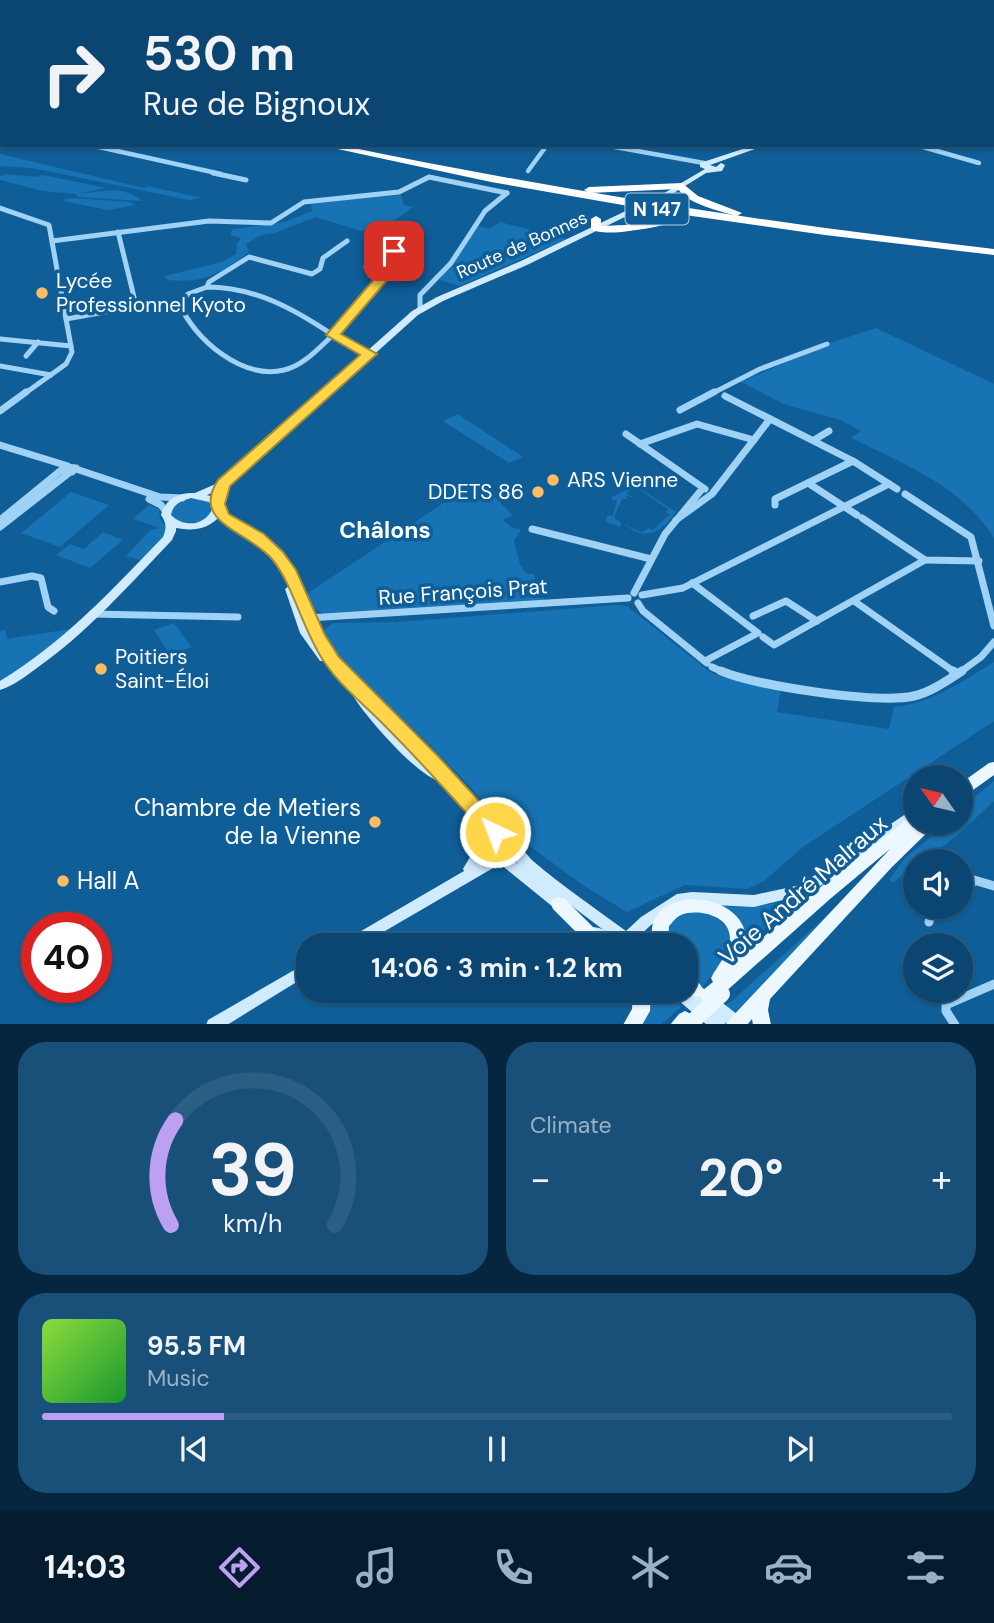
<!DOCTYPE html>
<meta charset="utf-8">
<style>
body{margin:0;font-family:"DM Sans",sans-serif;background:#19507a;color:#f1f3f6;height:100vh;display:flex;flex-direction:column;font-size:26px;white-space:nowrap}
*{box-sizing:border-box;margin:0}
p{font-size:23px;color:#9ab1c4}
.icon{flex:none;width:38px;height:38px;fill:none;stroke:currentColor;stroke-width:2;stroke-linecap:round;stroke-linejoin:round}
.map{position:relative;height:1024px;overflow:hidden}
.sheet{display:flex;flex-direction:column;gap:18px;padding:18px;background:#06263f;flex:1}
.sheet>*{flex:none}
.guide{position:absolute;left:0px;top:0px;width:994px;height:147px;box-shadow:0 2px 5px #0004,0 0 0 2px #2b5e84;background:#0b4672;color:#f1f3f6;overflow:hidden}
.needle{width:46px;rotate:304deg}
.controls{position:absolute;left:903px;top:765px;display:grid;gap:14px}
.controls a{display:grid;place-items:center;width:70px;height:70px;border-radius:50%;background:#0b4672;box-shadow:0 2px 5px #0004,0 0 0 2px #2b5e84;font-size:35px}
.speed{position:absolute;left:21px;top:912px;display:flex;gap:14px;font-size:35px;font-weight:700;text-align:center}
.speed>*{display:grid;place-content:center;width:91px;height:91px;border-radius:50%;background:#0b4672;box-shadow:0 2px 5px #0004,0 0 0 2px #2b5e84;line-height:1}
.speed .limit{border:10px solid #d22;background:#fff;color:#111}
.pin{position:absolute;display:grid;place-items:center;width:60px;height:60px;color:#fff;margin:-30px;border-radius:14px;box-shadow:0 4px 10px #0006}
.me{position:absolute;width:77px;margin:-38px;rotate:317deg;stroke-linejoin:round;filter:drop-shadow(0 0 5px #0008)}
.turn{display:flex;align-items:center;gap:24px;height:147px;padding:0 28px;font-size:32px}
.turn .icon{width:91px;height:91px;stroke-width:2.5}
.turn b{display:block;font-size:49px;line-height:60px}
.big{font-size:52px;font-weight:700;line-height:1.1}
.sheet .tile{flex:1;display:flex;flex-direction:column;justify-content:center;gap:10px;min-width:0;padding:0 24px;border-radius:28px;background:#19507a}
.sheet .dial{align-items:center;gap:0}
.dial svg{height:182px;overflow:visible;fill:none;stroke:#2b5e84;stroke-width:7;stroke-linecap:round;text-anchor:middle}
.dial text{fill:#f1f3f6;stroke:none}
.song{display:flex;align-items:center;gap:21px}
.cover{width:84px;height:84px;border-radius:10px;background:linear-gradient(135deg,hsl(90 70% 55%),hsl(130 70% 35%))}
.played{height:7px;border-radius:4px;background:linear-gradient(90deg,#bca0f2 20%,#2b5e84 20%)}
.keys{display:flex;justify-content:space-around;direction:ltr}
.heat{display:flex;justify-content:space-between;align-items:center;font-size:38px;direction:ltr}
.sheet .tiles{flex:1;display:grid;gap:18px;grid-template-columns:1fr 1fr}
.tile:last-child{grid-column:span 2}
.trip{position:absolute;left:296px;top:933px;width:402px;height:70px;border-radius:28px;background:#0b4672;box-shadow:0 2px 5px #0004,0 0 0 2px #2b5e84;font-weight:700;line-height:70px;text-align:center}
.dock{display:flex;height:112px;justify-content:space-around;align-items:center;background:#041c2e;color:#9ab1c4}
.dock .icon{width:49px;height:49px}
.dock .on{color:#bca0f2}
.dock b{font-size:32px;color:#f1f3f6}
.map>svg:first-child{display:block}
.green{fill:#1773b3}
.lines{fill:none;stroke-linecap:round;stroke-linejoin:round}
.street-far3{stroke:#a0d2f5;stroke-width:4.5}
.street-far2{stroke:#a0d2f5;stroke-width:5}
.street-far1{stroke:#a0d2f5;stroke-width:7}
.street{stroke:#a0d2f5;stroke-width:9}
.secondary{fill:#d0eafe;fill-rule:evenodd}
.primary{fill:#edf7ff;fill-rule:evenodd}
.highway{fill:#fff;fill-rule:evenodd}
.primary-bridge{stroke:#edf7ff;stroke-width:16}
.route{fill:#ffd54a;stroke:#a68a30;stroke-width:2}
.poi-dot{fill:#ffbc63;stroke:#0f5e98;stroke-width:2.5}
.labels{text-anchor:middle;stroke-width:7;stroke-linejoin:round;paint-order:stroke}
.far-street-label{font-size:18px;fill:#fff;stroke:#0f5e98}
.shield{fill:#0f5e98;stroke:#b7cfe0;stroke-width:2}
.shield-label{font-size:19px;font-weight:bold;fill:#fff}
.poi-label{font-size:21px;fill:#fff;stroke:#0f5e98;text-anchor:start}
.street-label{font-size:21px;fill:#fff;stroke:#0f5e98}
.neighbourhood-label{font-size:23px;font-weight:bold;fill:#fff;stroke:#0f5e98}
.near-poi-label{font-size:24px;fill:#fff;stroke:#0f5e98;text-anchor:end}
.near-street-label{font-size:24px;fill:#fff;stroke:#0f5e98}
</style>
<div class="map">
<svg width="994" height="1025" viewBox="0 0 994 1025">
<rect width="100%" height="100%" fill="#0f5e98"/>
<!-- green -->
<g class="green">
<path d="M0,154L144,188L148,186L202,198L189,200L32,168L0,166Z"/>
<path d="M6,174L36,177L43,175L106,188L78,194C103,192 123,184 142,201L77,197L76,194L43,191L0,180V176Z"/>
<path d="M401,195L404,205L413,207L387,226L361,231L315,217L275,233L261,235L246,244L249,252C221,273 204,284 168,280L164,276L222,262L236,254L237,244L241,238L230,235L233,229L285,222L312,211L311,203Z"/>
<path d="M75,198L130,202L136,205L108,210L64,201L65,199Z"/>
<path d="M500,222L567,239L460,286L439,280L478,226L489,229Z"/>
<path d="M876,328L994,384V538C962,486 904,464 851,438L861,431L840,420L784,404L741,382L830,343Z"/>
<path d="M458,414L523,457L509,463L443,421Z"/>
<path d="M609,468L676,512C661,532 649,541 626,526L627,523V526L642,532L649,528L653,530L670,514L666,512L668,509L636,487L626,493L630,496H634L631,497L626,495L627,499H622L614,517L621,523L620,527L605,521L608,515L613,516L617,500H612V497L629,489L625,485L628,483Z"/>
<path d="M480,483L513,515L503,520L511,527L521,530L514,541L520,564L526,573L534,574L538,598H544L545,601L325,614L310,607L305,597L308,593L463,490Z"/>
<path d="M71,492L109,505L60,547L21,533Z"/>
<path d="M191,498H202L213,504V513L200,522L178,523L169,514L171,507Z"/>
<path d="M149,505L159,509L160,518L167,528L164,538L140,560L126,556L150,530L159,528L133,519Z"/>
<path d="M103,532L123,540L90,568L56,555L70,544L84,549Z"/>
<path d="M617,605L627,606L710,672L724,678L781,688L777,712L889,729L894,707C933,703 961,682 994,662V721L803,847L764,881L747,889L685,885L627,912L584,886L500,824L472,789L430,745L338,657L325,636L324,630L333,623L398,622Z"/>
<path d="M174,623L191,647L170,655L154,630Z"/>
<path d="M70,629L33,660L0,682V631L6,630L7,639Z"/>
<path d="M994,781V801C977,816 936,859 915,861V864L893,883L889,880L905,858L935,834L944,823L961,822V809Z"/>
<path d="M807,894L747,945L741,922L717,905C749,909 777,905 807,894Z"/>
<path d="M833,910L737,1011L724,1006L733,1000Z"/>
<path d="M686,912C709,913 720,915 732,936L725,957L702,988L686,972V945H666C667,923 667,923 686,912Z"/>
<path d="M649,991H660L681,1007L662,1024L641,1025Z"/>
</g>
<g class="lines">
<!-- street-far3 -->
<g class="street-far3">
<path d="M841,0L846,2"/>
<path d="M7,2L18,0"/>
<path d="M90,145L221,174"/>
<path d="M604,145L704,163"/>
<path d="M916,145L979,163"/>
<path d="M528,171L547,145"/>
</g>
<!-- street-far2 -->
<g class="street-far2">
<path d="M213,173L246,180"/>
<path d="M0,208L49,225L72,352L66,364L24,394"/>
<path d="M372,232L386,251"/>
<path d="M52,241L209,221L271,223L304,202L399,192L429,177L507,193"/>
<path d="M386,251L401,253L402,256L378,284L366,267L367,263Z"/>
<path d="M207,287C255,287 294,309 333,335C319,348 303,366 284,370C242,380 194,339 179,303L188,294Z"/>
<path d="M207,287L209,282L249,257L312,274L320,269L323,258L347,241"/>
<path d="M420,309V295L451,263L485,211L507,193"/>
<path d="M66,319L132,307L135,301L118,232"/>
<path d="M0,339L71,346"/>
<path d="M370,354L359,351L333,335L378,284"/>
<path d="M26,356L38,342"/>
<path d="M0,366L51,375"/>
<path d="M711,394L760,369L827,344"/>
</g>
<!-- street-far1 -->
<g class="street-far1">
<path d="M725,396L853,461"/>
<path d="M680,410L714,392"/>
<path d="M0,411L26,392"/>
<path d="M626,434L705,489"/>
<path d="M814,440L829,431"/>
<path d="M640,444L697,424L754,440"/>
<path d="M0,445L68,466"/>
<path d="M76,469L160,497L182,498"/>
<path d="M808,483L857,515"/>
<path d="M905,494L971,537L994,626"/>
<path d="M149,499L161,505L166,512"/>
<path d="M775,505V499L853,461L897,489"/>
<path d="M862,518L925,560L979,561"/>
<path d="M0,520L65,467L76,468L72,472L64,471"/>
<path d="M676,520L712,494L770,419"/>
<path d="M0,527L69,473"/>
<path d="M532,529L651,559"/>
<path d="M0,582L32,576L41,578L48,607L54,611"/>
<path d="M692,583L758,633L705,661"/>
<path d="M634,593L665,534L703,488"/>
<path d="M642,595L683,588L889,484"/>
<path d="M854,601L956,673"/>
<path d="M638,603L643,611L707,663"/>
<path d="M92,614L238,617"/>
<path d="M753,616L786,601L817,621"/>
<path d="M308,618L628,598"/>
<path d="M763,637L774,645L925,560"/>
<path d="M712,667L725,673"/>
<path d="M959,673L981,657L994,642"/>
</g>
<!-- street -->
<g class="street">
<path d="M721,671C755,686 878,704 914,696C931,692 948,680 962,671"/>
<path d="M953,671L956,673"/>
<path d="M961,897L974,880L994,886"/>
<path d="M929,922L932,906"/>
<path d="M955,1025L946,1011V1005L994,984"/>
</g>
<!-- secondary -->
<g class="secondary">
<path d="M994,28V32L992,33V29Z"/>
<path d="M755,145H766L710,165L716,167L721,163L725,165L722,171L706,173L656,204H653L649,202L705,169L700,167V163Z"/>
<path d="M634,207H637L641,209L527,265L443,301L418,315L228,486L207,495L217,498L225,512L266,539L280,552L296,576L329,647L353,677L425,747L480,809L510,837L508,841C506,841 504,842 502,842C488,841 453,794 443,782C420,780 366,717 353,696L354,694L327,661H320L300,633L285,589L289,586C269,543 251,544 219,517C207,530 192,531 176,528V531L172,540C129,585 88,632 37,668C26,676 13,686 0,690V681C63,643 113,589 163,537C167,528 166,522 161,515C165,499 179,492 195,493L220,482L412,311L437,297L521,261ZM191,498L209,502L213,508C205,526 184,528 171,515C173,504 181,501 191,498Z"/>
<path d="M915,810V822L827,882L804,895L754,907L692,904L680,905L651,925L636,939L641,945C622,945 600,951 588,932L590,928C600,924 612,935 618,943V941L560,897L570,907L568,911L563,913L558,911L500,864L361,945H342L344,941L464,871L463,869C469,859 477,842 490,845L492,849L485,859C500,850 506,854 518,864L506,848L508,844C520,841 525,854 533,861C562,886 595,908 626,931L641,917L677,894L692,892L754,895L796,886L817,874L910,811Z"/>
<path d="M308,962V975L227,1025H206L208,1020Z"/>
<path d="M686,977L691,979L745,1020L747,1025H728L725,1022L726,1025H707L671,994L669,990H686Z"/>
</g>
<!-- primary -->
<g class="primary">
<path d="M994,762V775L966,795L961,797V783L989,763Z"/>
<path d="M915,815V822H938L892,867L770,999L768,1010L771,1025H753L752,1019L747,1025H726L729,1020L890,849L830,899L714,1002L708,1004L702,1002L700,996L695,997L684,990H686V974C694,977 700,982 703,990L713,982L711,978C718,964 734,949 729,932C724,914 696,909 681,915C676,917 673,922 669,926L668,945H652C652,938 651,929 653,923C669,879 764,900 743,955L818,889L910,817Z"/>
<path d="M559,897L565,899L606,940L608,945H589L553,909L551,904L553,899Z"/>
<path d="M633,990H651L650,1011L642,1025H623L632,1009Z"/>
<path d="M685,1011L691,1014L694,1019L691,1025H670L679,1014Z"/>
</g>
<!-- highway -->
<g class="highway">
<rect x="0" y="69" width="2" height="6"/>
<path d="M319,145H339C556,190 774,224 994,249V255L825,235L657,211L491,182Z"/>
<path d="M682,183L698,196L742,213L737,216C719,211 688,204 678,189L589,193L584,190L589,187Z"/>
<path d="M681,215L686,218L685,220C665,225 606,239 591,229V219L596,216L601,219V226L625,225Z"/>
</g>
<!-- primary-bridge -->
<path class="primary-bridge" d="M690,1024L722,994"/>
</g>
<!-- route -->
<path class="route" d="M394,247L408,256L341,334L377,354L230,486L225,504L229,514L264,534L283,552L296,570L325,635L339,657L438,756L502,826L505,832L502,837L495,840L488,837C455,800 422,763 387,728C367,707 341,687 325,663C303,632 294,586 272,559C248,531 190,523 218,480L360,355L326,335L394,256L387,251Z"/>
<!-- markers -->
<g class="poi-dot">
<circle cx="42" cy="293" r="7"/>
<circle cx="553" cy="480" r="7"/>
<circle cx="538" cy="492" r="7"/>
<circle cx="101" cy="669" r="7"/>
<circle cx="375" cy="822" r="7"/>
<circle cx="63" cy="881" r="7"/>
</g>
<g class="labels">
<!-- far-street labels -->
<g class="far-street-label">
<text transform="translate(522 245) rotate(-24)" y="6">Route de Bonnes</text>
</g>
<!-- shield labels -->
<rect class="shield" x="625.5" y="193.5" width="63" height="31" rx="5"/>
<g class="shield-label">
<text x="657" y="216">N 147</text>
</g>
<!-- poi labels -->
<g class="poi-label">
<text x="56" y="288">Lycée<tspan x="56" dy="24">Professionnel Kyoto</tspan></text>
<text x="567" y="487">ARS Vienne</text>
<text x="524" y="499" text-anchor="end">DDETS 86</text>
<text x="115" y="664">Poitiers<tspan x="115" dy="24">Saint-Éloi</tspan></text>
</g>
<!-- street labels -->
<g class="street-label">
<text transform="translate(463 592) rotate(-4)" y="7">Rue François Prat</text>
</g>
<!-- neighbourhood labels -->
<g class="neighbourhood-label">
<text x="385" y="538">Châlons</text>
</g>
<!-- near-poi labels -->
<g class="near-poi-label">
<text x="361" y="816">Chambre de Metiers<tspan x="361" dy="28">de la Vienne</tspan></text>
<text x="77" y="889" text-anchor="start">Hall A</text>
</g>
<!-- near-street labels -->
<g class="near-street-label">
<text transform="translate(803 890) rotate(-41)" y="8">Voie André Malraux</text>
</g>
</g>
</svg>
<div class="controls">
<a><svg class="needle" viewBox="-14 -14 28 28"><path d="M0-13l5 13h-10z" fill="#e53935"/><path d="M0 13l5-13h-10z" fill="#9ab1c4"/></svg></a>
<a><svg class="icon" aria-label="sound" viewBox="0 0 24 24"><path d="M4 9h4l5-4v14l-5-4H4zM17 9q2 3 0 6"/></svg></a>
<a><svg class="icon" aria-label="layers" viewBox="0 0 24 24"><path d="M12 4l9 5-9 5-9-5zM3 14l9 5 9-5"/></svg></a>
</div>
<div class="speed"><div class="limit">40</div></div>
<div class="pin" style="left:394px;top:251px;background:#d93025"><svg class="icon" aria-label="arrive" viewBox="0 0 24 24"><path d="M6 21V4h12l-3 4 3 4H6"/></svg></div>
<svg class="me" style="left:495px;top:832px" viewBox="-20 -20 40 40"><circle r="17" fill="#ffd54a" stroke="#fff" stroke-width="3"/><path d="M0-11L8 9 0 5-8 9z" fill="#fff"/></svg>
<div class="trip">14:06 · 3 min · 1.2 km</div>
<div class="guide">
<div class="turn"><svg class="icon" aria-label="right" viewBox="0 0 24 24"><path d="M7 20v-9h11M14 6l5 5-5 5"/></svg><div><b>530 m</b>Rue de Bignoux</div></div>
</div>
</div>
<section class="sheet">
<div class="tiles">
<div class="tile dial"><svg viewBox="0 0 100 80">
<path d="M14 69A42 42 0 1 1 86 69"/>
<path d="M14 69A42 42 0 0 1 16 23" stroke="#bca0f2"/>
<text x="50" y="56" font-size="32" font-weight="700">39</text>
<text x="50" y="72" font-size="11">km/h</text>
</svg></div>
<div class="tile"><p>Climate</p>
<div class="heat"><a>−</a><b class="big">20°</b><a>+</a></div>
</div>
<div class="tile">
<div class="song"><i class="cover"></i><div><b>95.5 FM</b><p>Music</p></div></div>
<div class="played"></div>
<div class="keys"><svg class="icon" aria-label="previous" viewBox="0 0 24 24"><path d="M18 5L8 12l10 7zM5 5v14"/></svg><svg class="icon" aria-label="pause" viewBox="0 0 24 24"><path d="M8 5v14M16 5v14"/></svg><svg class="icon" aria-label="next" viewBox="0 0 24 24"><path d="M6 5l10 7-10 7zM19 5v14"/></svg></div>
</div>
</div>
</section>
<nav class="dock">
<b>14:03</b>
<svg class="icon on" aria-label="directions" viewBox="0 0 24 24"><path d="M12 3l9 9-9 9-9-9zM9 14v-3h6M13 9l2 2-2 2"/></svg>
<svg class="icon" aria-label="music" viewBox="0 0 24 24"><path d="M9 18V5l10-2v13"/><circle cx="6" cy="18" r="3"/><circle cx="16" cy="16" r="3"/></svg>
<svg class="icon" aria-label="phone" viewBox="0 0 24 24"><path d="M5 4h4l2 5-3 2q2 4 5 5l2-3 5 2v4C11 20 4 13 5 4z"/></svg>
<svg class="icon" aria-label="climate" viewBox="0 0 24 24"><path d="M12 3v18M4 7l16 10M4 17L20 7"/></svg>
<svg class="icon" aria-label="car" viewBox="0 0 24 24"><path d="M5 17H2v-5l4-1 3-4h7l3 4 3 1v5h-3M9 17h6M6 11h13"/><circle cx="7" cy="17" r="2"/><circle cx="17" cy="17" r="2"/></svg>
<svg class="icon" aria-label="filters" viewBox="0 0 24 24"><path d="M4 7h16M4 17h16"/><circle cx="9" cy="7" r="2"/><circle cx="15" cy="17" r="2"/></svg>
</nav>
